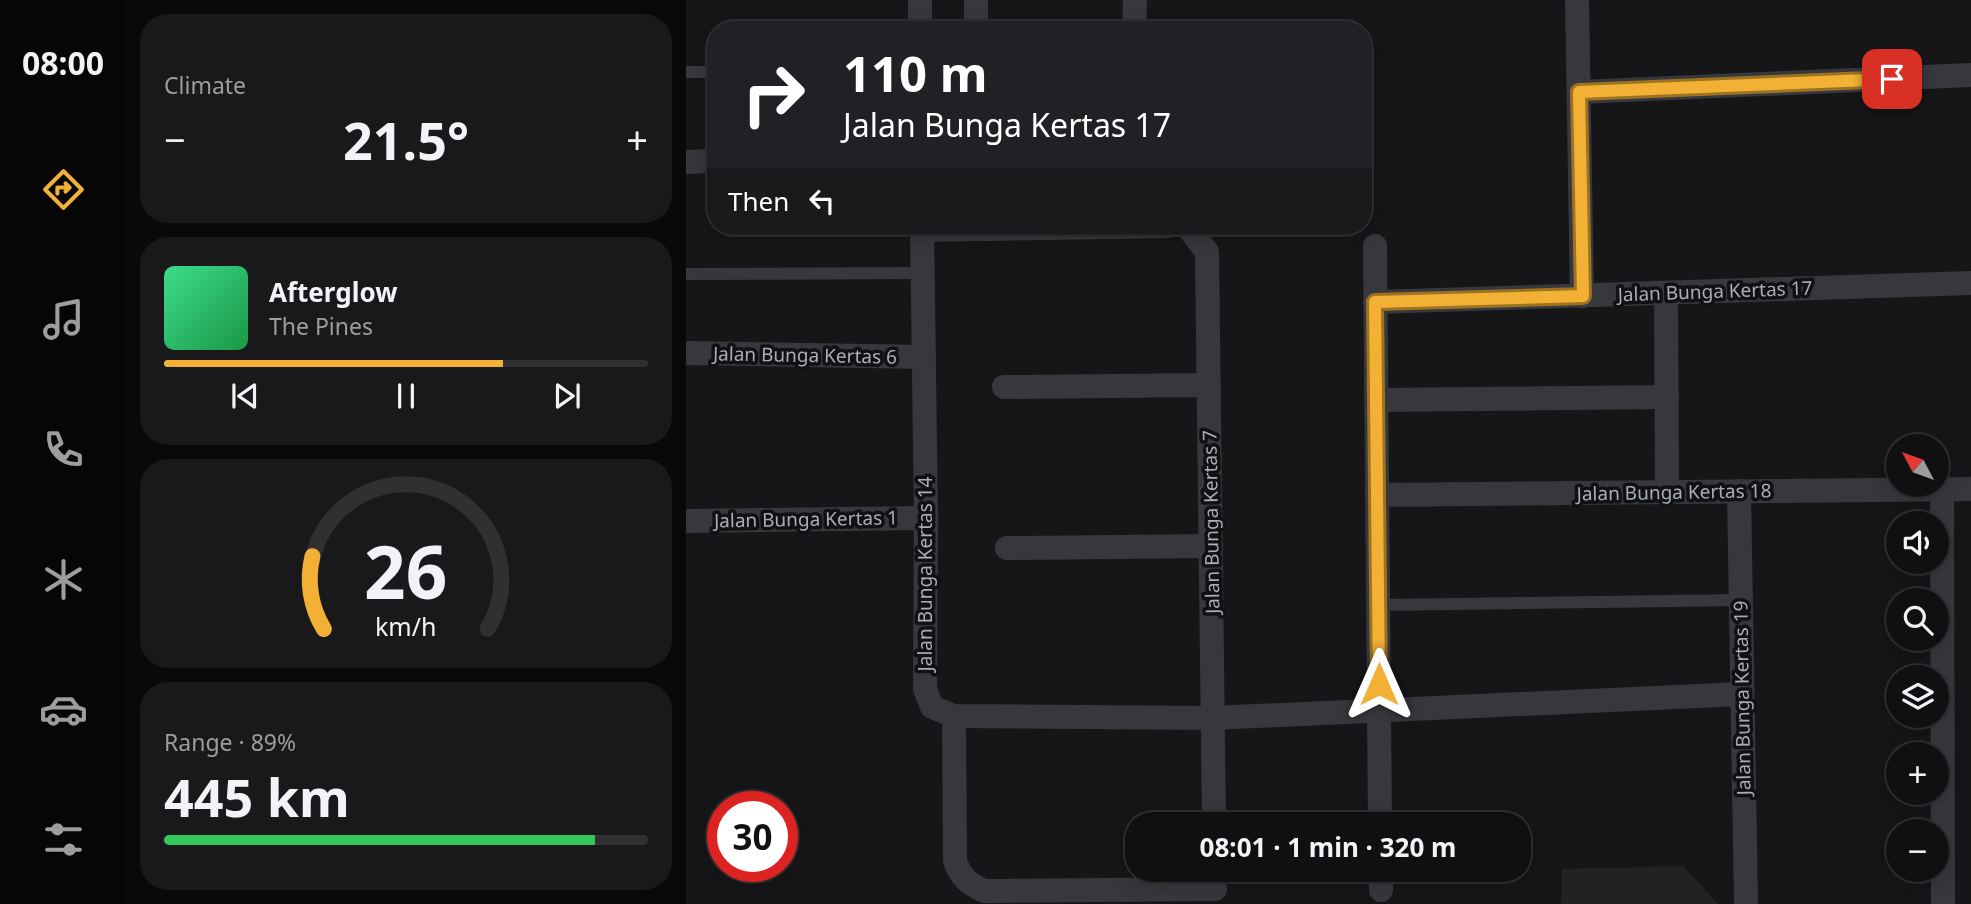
<!DOCTYPE html>
<meta charset="utf-8">
<style>
body{margin:0;font-family:"Noto Sans",sans-serif;background:#19191b;color:#f1f3f6;height:100vh;display:flex;flex-direction:column;font-size:26px;white-space:nowrap}
*{box-sizing:border-box;margin:0}
p{font-size:23px;color:#9c9d9f}
.icon{flex:none;width:38px;height:38px;fill:none;stroke:currentColor;stroke-width:2;stroke-linecap:round;stroke-linejoin:round}
.map{position:relative;flex:1;overflow:hidden}
.sheet{display:flex;flex-direction:column;gap:14px;padding:14px;background:#09090a;width:560px}
.sheet>*{flex:none}
.guide{position:absolute;left:21px;top:21px;width:665px;height:214px;border-radius:28px;box-shadow:0 4px 18px #0003,0 0 0 2px #303032;background:#202124;color:#fff;overflow:hidden}
.needle{width:46px;rotate:311deg}
.tools{position:absolute;left:1200px;top:434px;display:grid;gap:14px}
.tools a{display:grid;place-items:center;width:63px;height:63px;border-radius:50%;background:#101012;box-shadow:0 4px 18px #0003,0 0 0 2px #303032;font-size:35px}
.speed{position:absolute;left:21px;top:791px;display:flex;gap:14px;font-size:35px;font-weight:700;text-align:center}
.speed>*{display:grid;place-content:center;width:91px;height:91px;border-radius:50%;background:#101012;box-shadow:0 4px 18px #0003,0 0 0 2px #303032;line-height:1}
.speed .limit{border:10px solid #d22;background:#fff;color:#111}
.pin{position:absolute;display:grid;place-items:center;width:60px;height:60px;color:#fff;margin:-30px;border-radius:14px;box-shadow:0 4px 10px #0006}
.me{position:absolute;width:77px;margin:-38px;rotate:0deg;stroke-linejoin:round;filter:drop-shadow(0 0 5px #0008)}
.turn{display:flex;align-items:center;gap:24px;height:147px;padding:0 21px;font-size:32px}
.turn .icon{width:91px;height:91px;stroke-width:2.5}
.turn b{display:block;font-size:49px;line-height:60px}
.then{display:flex;align-items:center;height:66px;padding:0 21px;background:#0003;gap:14px;font-size:26px}
.big{font-size:52px;font-weight:700;line-height:1.1}
.sheet .tile{flex:1;display:flex;flex-direction:column;justify-content:center;gap:10px;min-width:0;padding:0 24px;border-radius:28px;background:#19191b}
.sheet .dial{align-items:center;gap:0}
.dial svg{height:182px;overflow:visible;fill:none;stroke:#303032;stroke-width:7;stroke-linecap:round;text-anchor:middle}
.dial text{fill:#f1f3f6;stroke:none}
.song{display:flex;align-items:center;gap:21px}
.cover{width:84px;height:84px;border-radius:10px;background:linear-gradient(135deg,hsl(150 70% 55%),hsl(140 70% 35%))}
.played{height:7px;border-radius:4px;background:linear-gradient(90deg,#f2b134 70%,#303032 70%)}
.keys{display:flex;justify-content:space-around;direction:ltr}
.heat{display:flex;justify-content:space-between;align-items:center;font-size:38px;direction:ltr}
.charge{height:10px;border-radius:5px;background:linear-gradient(90deg,#34c759 89%,#303032 0)}
.trip{position:absolute;left:439px;top:812px;width:406px;height:70px;border-radius:28px;background:#101012;box-shadow:0 4px 18px #0003,0 0 0 2px #303032;font-weight:700;line-height:70px;text-align:center}
main{display:flex;flex:1;min-height:0}
.tabs{display:flex;flex-direction:column;width:126px;justify-content:space-around;align-items:center;background:#060607;color:#9c9d9f}
.tabs .icon{width:49px;height:49px}
.tabs .active{color:#f2b134}
.tabs b{font-size:32px;color:#f1f3f6}
.map>svg:first-child{display:block}
.built{fill:#222225}
.lines{fill:none;stroke-linecap:round;stroke-linejoin:round}
.lane{stroke:#37383d;stroke-width:12}
.street{stroke:#37383d;stroke-width:24}
.route-casing{stroke:#9d7322;stroke-width:18}
.route{stroke:#f2b134;stroke-width:12}
.labels{text-anchor:middle;stroke-width:7;stroke-linejoin:round;paint-order:stroke}
.street-label{font-size:19px;fill:#a8adb8;stroke:#111113}
</style>
<main>
<nav class="tabs">
<b>08:00</b>
<svg class="icon active" aria-label="directions" viewBox="0 0 24 24"><path d="M12 3l9 9-9 9-9-9zM9 14v-3h6M13 9l2 2-2 2"/></svg>
<svg class="icon" aria-label="music" viewBox="0 0 24 24"><path d="M9 18V5l10-2v13"/><circle cx="6" cy="18" r="3"/><circle cx="16" cy="16" r="3"/></svg>
<svg class="icon" aria-label="phone" viewBox="0 0 24 24"><path d="M5 4h4l2 5-3 2q2 4 5 5l2-3 5 2v4C11 20 4 13 5 4z"/></svg>
<svg class="icon" aria-label="climate" viewBox="0 0 24 24"><path d="M12 3v18M4 7l16 10M4 17L20 7"/></svg>
<svg class="icon" aria-label="car" viewBox="0 0 24 24"><path d="M5 17H2v-5l4-1 3-4h7l3 4 3 1v5h-3M9 17h6M6 11h13"/><circle cx="7" cy="17" r="2"/><circle cx="17" cy="17" r="2"/></svg>
<svg class="icon" aria-label="filters" viewBox="0 0 24 24"><path d="M4 7h16M4 17h16"/><circle cx="9" cy="7" r="2"/><circle cx="15" cy="17" r="2"/></svg>
</nav>
<section class="sheet">
<div class="tile"><p>Climate</p>
<div class="heat"><a>−</a><b class="big">21.5°</b><a>+</a></div>
</div>
<div class="tile">
<div class="song"><i class="cover"></i><div><b>Afterglow</b><p>The Pines</p></div></div>
<div class="played"></div>
<div class="keys"><svg class="icon" aria-label="previous" viewBox="0 0 24 24"><path d="M18 5L8 12l10 7zM5 5v14"/></svg><svg class="icon" aria-label="pause" viewBox="0 0 24 24"><path d="M8 5v14M16 5v14"/></svg><svg class="icon" aria-label="next" viewBox="0 0 24 24"><path d="M6 5l10 7-10 7zM19 5v14"/></svg></div>
</div>
<div class="tile dial"><svg viewBox="0 0 100 80">
<path d="M14 69A42 42 0 1 1 86 69"/>
<path d="M14 69A42 42 0 0 1 9 37" stroke="#f2b134"/>
<text x="50" y="56" font-size="32" font-weight="700">26</text>
<text x="50" y="72" font-size="11">km/h</text>
</svg></div>
<div class="tile"><p>Range · 89%</p><b class="big">445 km</b><div class="charge"></div></div>
</section>
<div class="map">
<svg width="1285" height="904" viewBox="0 0 1285 904">
<rect width="100%" height="100%" fill="#161618"/>
<!-- built -->
<path class="built" d="M997,866L1032,904H875L876,869Z"/>
<g class="lines">
<!-- lane -->
<g class="lane">
<path d="M0,72H30"/>
<path d="M0,274L236,273"/>
<path d="M693,605L1055,600"/>
</g>
<!-- street -->
<g class="street">
<path d="M234,0V30"/>
<path d="M891,0L896,296"/>
<path d="M290,30V0"/>
<path d="M448,30L449,0"/>
<path d="M893,92L1285,75"/>
<path d="M0,162L30,161"/>
<path d="M236,226L240,518L239,689L246,707L268,716L527,718L1056,694"/>
<path d="M501,226L521,252L528,824"/>
<path d="M236,230L481,226"/>
<path d="M689,246L694,824"/>
<path d="M980,293L981,492"/>
<path d="M689,302L1285,283"/>
<path d="M0,353L238,357"/>
<path d="M318,387L523,385"/>
<path d="M690,400L981,397"/>
<path d="M1256,489L1257,904"/>
<path d="M1053,491L1060,904"/>
<path d="M691,495L1285,489"/>
<path d="M0,521L240,518"/>
<path d="M321,548L525,546"/>
<path d="M268,716L269,861C275,878 283,884 298,891L529,889"/>
<path d="M695,870V890"/>
</g>
</g>
<g class="lines">
<defs>
<path id="route" d="M693,684L689,302L897,296L893,92L1206,79"/>
</defs>
<!-- route casing -->
<use href="#route" class="route-casing"/>
<!-- route -->
<use href="#route" class="route"/>
</g>
<g class="labels">
<!-- street labels -->
<g class="street-label">
<text transform="translate(1029 291) rotate(-2)" y="7">Jalan Bunga Kertas 17</text>
<text transform="translate(119 355) rotate(1)" y="7">Jalan Bunga Kertas 6</text>
<text transform="translate(988 492) rotate(-1)" y="7">Jalan Bunga Kertas 18</text>
<text transform="translate(120 519) rotate(-1)" y="7">Jalan Bunga Kertas 1</text>
<text transform="translate(525 522) rotate(-91)" y="7">Jalan Bunga Kertas 7</text>
<text transform="translate(239 574) rotate(-90)" y="7">Jalan Bunga Kertas 14</text>
<text transform="translate(1056 698) rotate(-91)" y="7">Jalan Bunga Kertas 19</text>
</g>
</g>
</svg>
<div class="tools">
<a><svg class="needle" viewBox="-14 -14 28 28"><path d="M0-13l5 13h-10z" fill="#e53935"/><path d="M0 13l5-13h-10z" fill="#9c9d9f"/></svg></a>
<a><svg class="icon" aria-label="sound" viewBox="0 0 24 24"><path d="M4 9h4l5-4v14l-5-4H4zM17 9q2 3 0 6"/></svg></a>
<a><svg class="icon" aria-label="search" viewBox="0 0 24 24"><circle cx="10" cy="10" r="6"/><path d="M15 15l6 6"/></svg></a>
<a><svg class="icon" aria-label="layers" viewBox="0 0 24 24"><path d="M12 4l9 5-9 5-9-5zM3 14l9 5 9-5"/></svg></a>
<a>+</a>
<a>−</a>
</div>
<div class="speed"><div class="limit">30</div></div>
<div class="pin" style="left:1206px;top:79px;background:#d93025"><svg class="icon" aria-label="arrive" viewBox="0 0 24 24"><path d="M6 21V4h12l-3 4 3 4H6"/></svg></div>
<svg class="me" style="left:693px;top:684px" viewBox="-20 -20 40 40"><path d="M0-17L14 15 0 8-14 15z" fill="#f2b134" stroke="#fff" stroke-width="4"/></svg>
<div class="trip">08:01 · 1 min · 320 m</div>
<div class="guide">
<div class="turn"><svg class="icon" aria-label="right" viewBox="0 0 24 24"><path d="M7 20v-9h11M14 6l5 5-5 5"/></svg><div><b>110 m</b>Jalan Bunga Kertas 17</div></div>
<div class="then">Then<svg class="icon" aria-label="left" viewBox="0 0 24 24"><path d="M17 20v-9H6M10 6l-5 5 5 5"/></svg></div>
</div>
</div>
</main>
